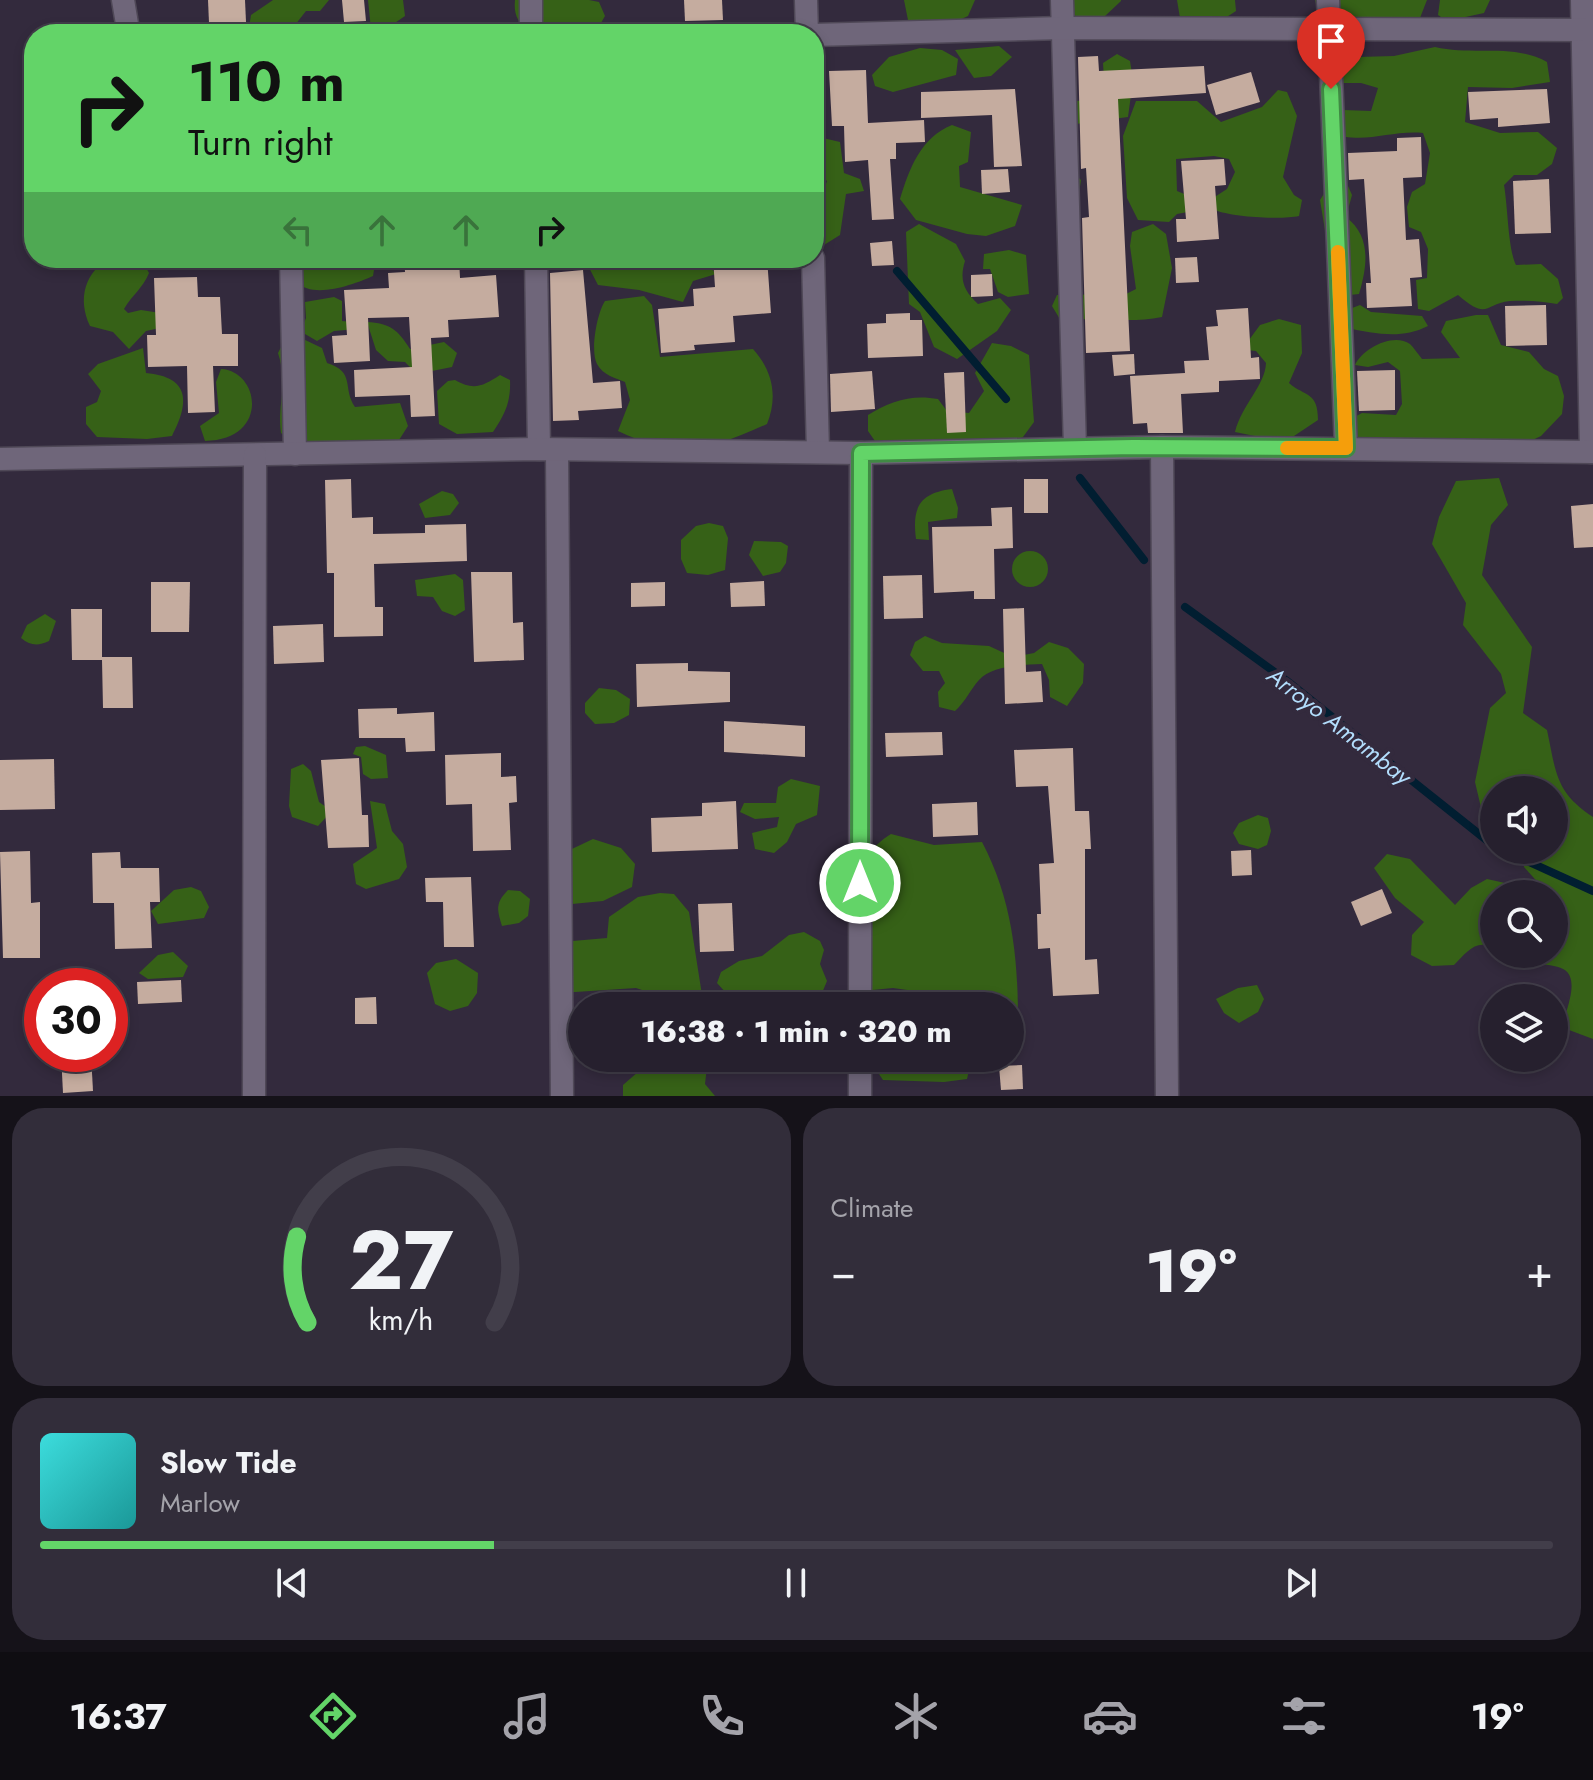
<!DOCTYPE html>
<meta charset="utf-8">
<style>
body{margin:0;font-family:Jost,sans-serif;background:#322d3a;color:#f1f3f6;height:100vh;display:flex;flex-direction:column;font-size:30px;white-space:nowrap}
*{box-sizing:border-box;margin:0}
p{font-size:26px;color:#a4a3aa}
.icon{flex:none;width:44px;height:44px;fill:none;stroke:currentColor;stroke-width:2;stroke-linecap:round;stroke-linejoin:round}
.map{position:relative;height:1096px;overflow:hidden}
.side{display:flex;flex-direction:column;gap:12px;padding:12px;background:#151219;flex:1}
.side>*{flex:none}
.guide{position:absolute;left:24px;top:24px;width:800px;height:244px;border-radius:32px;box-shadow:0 4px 12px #0003,0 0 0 2px #423e4a;background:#63d468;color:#111;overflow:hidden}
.fabs{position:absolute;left:1480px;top:776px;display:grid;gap:16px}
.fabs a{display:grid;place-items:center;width:88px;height:88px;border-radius:50%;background:#26202e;box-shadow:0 4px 12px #0003,0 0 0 2px #423e4a;font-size:40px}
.speed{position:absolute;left:24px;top:968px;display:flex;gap:16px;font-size:40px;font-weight:700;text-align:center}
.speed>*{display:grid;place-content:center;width:104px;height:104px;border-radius:50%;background:#26202e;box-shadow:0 4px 12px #0003,0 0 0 2px #423e4a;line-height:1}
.speed .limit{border:12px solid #d22;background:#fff;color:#111}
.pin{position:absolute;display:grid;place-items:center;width:68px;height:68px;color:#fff;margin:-82px -34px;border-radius:50% 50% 50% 0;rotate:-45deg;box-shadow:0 0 8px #0007}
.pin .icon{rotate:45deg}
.me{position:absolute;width:88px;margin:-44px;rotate:0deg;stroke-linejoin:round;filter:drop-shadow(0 0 6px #0008)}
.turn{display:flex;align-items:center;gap:28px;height:168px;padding:0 32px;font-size:36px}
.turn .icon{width:104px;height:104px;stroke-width:2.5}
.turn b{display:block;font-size:56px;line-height:68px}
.lanes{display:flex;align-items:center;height:76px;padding:0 32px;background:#0003;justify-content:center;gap:40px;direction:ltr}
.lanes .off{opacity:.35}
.big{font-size:60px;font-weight:800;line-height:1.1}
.side .tile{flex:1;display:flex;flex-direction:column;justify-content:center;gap:12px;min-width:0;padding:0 28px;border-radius:32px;background:#322d3a}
.side .dial{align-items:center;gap:0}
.dial svg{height:208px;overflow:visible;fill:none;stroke:#423e4a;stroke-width:7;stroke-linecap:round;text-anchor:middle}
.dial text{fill:#f1f3f6;stroke:none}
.song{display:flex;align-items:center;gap:24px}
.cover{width:96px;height:96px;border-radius:12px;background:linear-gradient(135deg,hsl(180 70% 55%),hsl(180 70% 35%))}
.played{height:8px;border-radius:4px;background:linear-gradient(90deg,#63d468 30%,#423e4a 30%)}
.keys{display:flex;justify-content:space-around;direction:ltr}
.heat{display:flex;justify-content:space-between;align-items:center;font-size:44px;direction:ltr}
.side .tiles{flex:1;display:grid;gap:12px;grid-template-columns:1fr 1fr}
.tile:last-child{grid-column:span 2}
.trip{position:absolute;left:568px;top:992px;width:456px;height:80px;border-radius:40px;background:#26202e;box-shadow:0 4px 12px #0003,0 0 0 2px #423e4a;font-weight:800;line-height:80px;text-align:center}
.menu{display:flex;height:128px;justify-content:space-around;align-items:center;background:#0f0d12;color:#a4a3aa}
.menu .icon{width:56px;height:56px}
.menu .current{color:#63d468}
.menu b{font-size:36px;color:#f1f3f6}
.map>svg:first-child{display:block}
.green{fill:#366117}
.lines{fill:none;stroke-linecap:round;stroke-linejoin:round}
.stream{stroke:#011e31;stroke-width:8}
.building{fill:#c5ac9f}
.minor-casing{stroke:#4f4857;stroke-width:25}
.minor{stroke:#6f667a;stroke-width:22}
.route-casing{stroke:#408a44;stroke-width:20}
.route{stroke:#63d468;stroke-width:14}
.slow{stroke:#f59e0b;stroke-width:14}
.labels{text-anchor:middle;stroke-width:8;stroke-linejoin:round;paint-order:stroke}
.water-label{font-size:24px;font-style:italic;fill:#b2ddfc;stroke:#332a3d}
</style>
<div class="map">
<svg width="1593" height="1096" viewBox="0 0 1593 1096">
<rect width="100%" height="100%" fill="#332a3d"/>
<!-- green -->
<g class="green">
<path d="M273,0H329L320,11H306L288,34H248L251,15Z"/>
<path d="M368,0H403L405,16L389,27L371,29Z"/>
<path d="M515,0H589L599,2L605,16L598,28C570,33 510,46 515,0Z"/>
<path d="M904,0H975L968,16L940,29L908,20Z"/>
<path d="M1052,0H1121V1L1104,17L1054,15Z"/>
<path d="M1177,0H1235L1236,11L1219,22L1180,18Z"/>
<path d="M1315,0H1427L1418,23L1364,26L1318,12Z"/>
<path d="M1440,0H1490L1484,13L1447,21L1438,15Z"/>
<path d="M999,46L1012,57L991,76L974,78L955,50Z"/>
<path d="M1435,47C1473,56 1513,43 1547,62L1550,82L1512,88L1468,87L1465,122L1500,133L1538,132L1557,148L1552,164L1537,175H1514L1504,185C1508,208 1508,249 1516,265L1541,264L1558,279L1563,298L1557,304C1542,301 1526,300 1510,301C1484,304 1488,321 1458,295L1429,311L1418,309L1416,280L1427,278L1428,249L1421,232L1409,227L1407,207L1412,192L1425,184L1430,153L1423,133C1389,130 1362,146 1329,132L1343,110L1371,111L1378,88L1361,83H1332L1329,70L1358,57L1394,56Z"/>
<path d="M920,48L942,50L958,59L956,75L893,92L875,86L872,75L889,57Z"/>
<path d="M1117,54L1130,61L1133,80L1128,117L1076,124L1070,169L1081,180L1078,200L1061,210L1057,207L1055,109L1064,102L1089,100L1104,80L1103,63Z"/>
<path d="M1278,90L1287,92L1297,116L1283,177L1294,195L1302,200L1299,216C1281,220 1231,217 1215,210L1213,198L1227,189L1235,172L1229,159L1214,156L1176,159L1177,191L1194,198L1193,211L1177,214L1169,222L1138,220L1127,198L1123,136L1136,101H1197L1221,122L1262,107Z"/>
<path d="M952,125L971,132L968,162L959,166L960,187L1022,205L1015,226L986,236L967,234L916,220L900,199C909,169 921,137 952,125Z"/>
<path d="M823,138L840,142L844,173L860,179L864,191L846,194L840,235L824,245L814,243V199L822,195L827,181L814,171V141Z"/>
<path d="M1332,181L1348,186L1352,195L1346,217C1372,237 1367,267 1359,294L1350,295L1328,249L1320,200Z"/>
<path d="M919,224L956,244L965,261C959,280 964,291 978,304L1000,298L1011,310L997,331L957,359L934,347L920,312L909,304L906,232Z"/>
<path d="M1153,224L1166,234L1172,268L1162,317C1128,324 1096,316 1061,321L1052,306L1057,295L1126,294L1136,289L1130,246L1132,232Z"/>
<path d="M1009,250L1026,255L1029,294L1008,297L998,292L990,269H983L984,254Z"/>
<path d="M111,258H141L149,273C143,288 132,295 124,309L128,313L141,310L167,314L169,326L146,331L129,349L113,332L90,326C77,299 85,271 111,258Z"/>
<path d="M287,258H376L373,276C355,284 313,300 297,282C293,277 290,265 287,258Z"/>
<path d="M584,258H702L716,274L693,281L683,302L639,290L598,285Z"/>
<path d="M644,296L652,305L660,357L753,349C773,371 778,397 767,424C710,450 677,459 618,431L630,400L625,382C615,378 603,375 597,364C590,351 597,313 605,301Z"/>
<path d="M334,297L342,301V321L353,322L357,329L334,331L317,341L305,334L302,328L306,318L305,302Z"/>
<path d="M1360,305L1371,312L1422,316L1428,326C1400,340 1375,333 1346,328L1347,310Z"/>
<path d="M1476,315H1488L1501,345L1529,352L1544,369L1558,376L1564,396L1562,414L1541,436L1513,449L1356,447L1347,421L1362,413L1396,415L1402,404L1400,371L1388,362L1368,367L1355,365C1362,349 1393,332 1410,344C1414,348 1418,354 1422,359L1460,358L1441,332L1446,321Z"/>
<path d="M1279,319L1301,325L1302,353L1289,383C1305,397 1318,391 1318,420L1285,442L1235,432C1242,404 1265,386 1266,363L1256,351L1246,350V344L1260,325Z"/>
<path d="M367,322C390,323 398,330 410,349L444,342L457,353L452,367L417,374L405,362L388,361L376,350Z"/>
<path d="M301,338L322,348L327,363C356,372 342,388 355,407L400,403L408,426L399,440L293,443L281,433C277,400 289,388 278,353L284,341Z"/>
<path d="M992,343L1011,346L1029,355L1034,422L1023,437L997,446L877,444L868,431V415C890,401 912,394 938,399L947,411L969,413L984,391L975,373Z"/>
<path d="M143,348L146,373C190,377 190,402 172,436L147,439L97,437L86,424V407L97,402L101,391L88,374L98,364Z"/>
<path d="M221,369C260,371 270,440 205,441L200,426L219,413L216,382Z"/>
<path d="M500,375L510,380C511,402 505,414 493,432L457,434L439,424L437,391L448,381L455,380C474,391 483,386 500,375Z"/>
<path d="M1499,478L1508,505L1491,525L1482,575L1532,647L1523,713L1547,730C1556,772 1555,792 1593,817V1039L1561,1027C1593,943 1546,977 1505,954H1554V894H1537L1542,887L1524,867V850H1554V790H1494V829L1483,816L1475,782L1490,708L1506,693L1501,674L1463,625L1466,603L1432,544L1439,517L1456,481Z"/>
<path d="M952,489L958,508L957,518L928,522L929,540L916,539C912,508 919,493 952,489Z"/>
<path d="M442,491L453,494L459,503L450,515L425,518L419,504Z"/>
<path d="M709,523L723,526L728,538L725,570L708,575L687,573L681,559V540L696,526Z"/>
<path d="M754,541L781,542L788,546L786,563L780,572L763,576L749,555Z"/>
<circle cx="1030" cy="569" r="18"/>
<path d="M455,574L463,580L465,610L455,616L442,611L433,597L417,596L415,580Z"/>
<path d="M45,614L56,621L49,641C38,646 31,646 21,638L27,625Z"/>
<path d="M925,636L942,643L989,646L1013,657L1034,653L1049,642L1068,648L1084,664L1083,683L1067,706L1050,697L1049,680L1042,664C1024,665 992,665 979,680C970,690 966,701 955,711L939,707L938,692L945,683L939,671H923L910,655L915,642Z"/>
<path d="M599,688L616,690L630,699L629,715L614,723L595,724L585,713V703Z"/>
<path d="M365,746L386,755L388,778L371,779L363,774L361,757L353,754L356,747Z"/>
<path d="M303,764L311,771L319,802L332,811L318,826L292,817L289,806L291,769Z"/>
<path d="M791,779L820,786L817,815L796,824L787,842L774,853L755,849L752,833L777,827L779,817L755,819L740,812L744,803H776L778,787Z"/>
<path d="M370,801L385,804L392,831L403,844L407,867L399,879L366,889L356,884L353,864L377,848Z"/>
<path d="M1258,815L1268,818L1271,831L1267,845L1258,849L1239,844L1233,833L1239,823Z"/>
<path d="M891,834L934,845L982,842C1012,899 1018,957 1018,1020L1010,1027V1006H946L943,995L893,988L862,991L860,951L872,931C865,889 849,860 891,834Z"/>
<path d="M593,839L621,848L635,864L632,887L603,901L572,904L557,888V856Z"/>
<path d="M1387,854L1410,859L1455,905L1471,888L1487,879L1505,883L1522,894H1494V948C1476,938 1466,953 1454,965L1432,966L1411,955L1412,935L1424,922L1395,898L1374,868Z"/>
<path d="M191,887L201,891L209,907L204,918L158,924L151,911L174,890Z"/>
<path d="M508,890L520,891L530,899L528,916L519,923L502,926C497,910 495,903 508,890Z"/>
<path d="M660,893L674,894L689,912L702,995L700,1006H654L648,992L636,988L560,993L561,942L607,938L609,917L638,897Z"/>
<path d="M804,932L820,941L824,950L820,964L827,981L822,993L825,1006L784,1003L738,1006L717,983L721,972L739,961L762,956L789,935Z"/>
<path d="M173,952L188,966L183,977L148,979L139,973L158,955Z"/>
<path d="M456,959L478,973L477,993L468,1006L450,1011L435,1004L427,973L436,963Z"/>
<path d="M1257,985L1264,999L1258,1012L1239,1023L1224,1013L1216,999L1238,988Z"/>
<path d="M654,1058H708L705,1084L715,1096H623V1085Z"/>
<path d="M879,1058H972L967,1079L944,1082L883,1080L873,1065Z"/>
</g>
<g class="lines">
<!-- stream -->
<g class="stream">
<path d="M897,271L1006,399"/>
<path d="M1080,478L1144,560"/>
<path d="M1185,607L1287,681L1494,846"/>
<path d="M1503,850L1593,891"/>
</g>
</g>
<!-- building -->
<g class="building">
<path d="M208,0H245L246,22L209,23Z"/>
<path d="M342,0H364L366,21L344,22Z"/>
<path d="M684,0H722L723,20L685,21Z"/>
<path d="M1098,56L1099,71L1204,66L1206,93L1118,99L1130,351L1086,353L1082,218L1089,217L1086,168L1081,169L1078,57Z"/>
<path d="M866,70L868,123L924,120L925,142L896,143V159H890L894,219L872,220L868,160L845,162L844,126H832L829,71Z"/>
<path d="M1251,72L1260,102L1216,115L1207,85Z"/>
<path d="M1015,89L1022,166L994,167L992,115L921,118V92Z"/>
<path d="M1547,89L1550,123L1498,127V118L1470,120L1468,92Z"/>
<path d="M1421,137L1422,177L1403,178L1406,240L1419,239L1422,277L1410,278L1412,306L1367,308L1366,283H1371L1364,179L1349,180L1348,153L1397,151V138Z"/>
<path d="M1224,159L1226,185L1215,186L1219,239L1177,242L1176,219H1186L1181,161Z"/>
<path d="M1008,169L1010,192L982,194L981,170Z"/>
<path d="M1549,179L1551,233L1515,234L1513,181Z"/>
<path d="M892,241L894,265L872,266L870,243Z"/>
<path d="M1197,257L1199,282L1176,283L1175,258Z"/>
<path d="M404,258H459L460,278L496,275L499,317L448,320L449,337L431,338L435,416L411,417L410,395L355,397L354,370L412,367L409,317L368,318L370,361L334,363L332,336L347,335L344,290L389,288L388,273L405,272Z"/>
<path d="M713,258H767L771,313L733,316L735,342L694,345L695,350L661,353L658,309L694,306L693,289L715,287Z"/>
<path d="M583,270L593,383L620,381L622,408L578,411L579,420L553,421L550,273Z"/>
<path d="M992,274L993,296L971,297V275Z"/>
<path d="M197,277L198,297H220L222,334H238V366H213L215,412L188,413L187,366L148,367L147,335H156L154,278Z"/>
<path d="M1546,305L1547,345L1506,346L1505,306Z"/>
<path d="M1248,308L1251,358L1259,357L1260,379L1219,381V392L1181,394L1183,433H1148L1147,423L1133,424L1130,376L1185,373L1184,361L1209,360L1206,327L1218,326L1216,310Z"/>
<path d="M910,313V320H922L923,356L868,358L867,324L886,323V314Z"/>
<path d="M1134,354L1135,374L1114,376L1112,355Z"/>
<path d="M1395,370V410L1359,411L1357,371Z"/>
<path d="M872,371L875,409L831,412L830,374Z"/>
<path d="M964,372L966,432L947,433L944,373Z"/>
<path d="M351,479L352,518L373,517V534L425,533V525L466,524L467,561L374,564L375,607H383V636L334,637V573H327L325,480Z"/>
<rect x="1024" y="479" width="24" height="34"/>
<path d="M1593,504V547L1574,548L1571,506Z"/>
<path d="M1012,507L1013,548L994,549L995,599H974V591L934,593L932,527L992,526L991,508Z"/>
<path d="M471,572H512L513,623L523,622L524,660L474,662Z"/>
<path d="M922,575L923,618L884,619L883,576Z"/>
<path d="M764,581L765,606L731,607L730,583Z"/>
<path d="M151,582H190L189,632H151Z"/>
<path d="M665,582V606L631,607V583Z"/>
<path d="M1024,608L1026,672L1041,671L1043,702L1005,704L1003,609Z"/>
<path d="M71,609H102V657H132L133,708H103L102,660H72Z"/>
<path d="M323,624L324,662L274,664L273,626Z"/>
<path d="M688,663V671L730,672V702L637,707L636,664Z"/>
<path d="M397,708V714L434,712L435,751L406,752L405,738H359L358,709Z"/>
<path d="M724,721L805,726V757L724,752Z"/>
<path d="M942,732L943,755L886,757L885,733Z"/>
<path d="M1073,748L1075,811H1089L1091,849H1085V960L1097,959L1099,994L1053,996L1050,948L1038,949L1037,914H1041L1039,864L1054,863L1048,786L1016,787L1014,750Z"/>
<path d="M501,753V777L516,776L517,802L509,803L511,850L473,851L472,804L446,805L445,755Z"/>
<path d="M359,758L362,815H368L369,847L328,848L321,760Z"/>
<path d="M54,759L55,809L0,810V760Z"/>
<path d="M736,801L738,849L652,852L651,818L702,816V803Z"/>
<path d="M977,802L978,835L933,837L932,804Z"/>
<path d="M1251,850L1252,875L1232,876L1231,851Z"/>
<path d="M30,851L31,903L40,902V958H3L0,852Z"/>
<path d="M120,852L121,868H159L160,902H150L152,948L115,949L114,903H93L92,853Z"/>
<path d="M471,877L474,947H444L443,902H426L425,878Z"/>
<path d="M1382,889L1392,913L1361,926L1351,902Z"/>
<path d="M732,903L734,951L700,952L698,904Z"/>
<path d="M181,980L182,1002L138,1004L137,982Z"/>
<path d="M376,997L377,1024H355V998Z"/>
<path d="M61,1054H91L93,1091L63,1093Z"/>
<path d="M1022,1065L1023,1089L1001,1090L999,1066Z"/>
</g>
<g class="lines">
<defs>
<g id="minor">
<path d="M123,0L128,30L133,34"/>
<path d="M531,0V34"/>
<path d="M806,0L807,34"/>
<path d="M1062,0L1075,448"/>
<path d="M1328,0L1346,448"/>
<path d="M1582,0L1591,452"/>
<path d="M814,35L1062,28L1593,30"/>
<path d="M291,258L295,454"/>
<path d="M536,258L539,449"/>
<path d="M813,258L818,452"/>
<path d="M1162,447L1167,1096"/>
<path d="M557,452L562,1096"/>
<path d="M0,459L539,449L861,453L1162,447L1593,452"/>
<path d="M860,1006L861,453"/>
<path d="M254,1096L255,455"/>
<path d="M860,1096V1058"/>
</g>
</defs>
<!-- minor casing -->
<use href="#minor" class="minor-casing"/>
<!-- minor -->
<use href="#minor" class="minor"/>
</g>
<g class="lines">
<defs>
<path id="route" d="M860,883L861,453L1133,447L1346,448L1331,89"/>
</defs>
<!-- route casing -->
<use href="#route" class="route-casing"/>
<!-- route -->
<use href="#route" class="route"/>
<!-- slow -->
<path class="slow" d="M1287,448H1346L1338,252"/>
</g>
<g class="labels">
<!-- water labels -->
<g class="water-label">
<text transform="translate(1339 726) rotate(38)" y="8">Arroyo Amambay</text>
</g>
</g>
</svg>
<div class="fabs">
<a><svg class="icon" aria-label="sound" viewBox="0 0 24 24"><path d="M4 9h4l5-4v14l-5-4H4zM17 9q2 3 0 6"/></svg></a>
<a><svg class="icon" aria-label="search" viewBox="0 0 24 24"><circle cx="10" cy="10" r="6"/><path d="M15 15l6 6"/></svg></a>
<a><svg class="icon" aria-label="layers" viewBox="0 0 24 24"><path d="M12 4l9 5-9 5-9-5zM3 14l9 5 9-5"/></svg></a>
</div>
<div class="speed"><div class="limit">30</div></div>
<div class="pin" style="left:1331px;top:89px;background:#d93025"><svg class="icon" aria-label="arrive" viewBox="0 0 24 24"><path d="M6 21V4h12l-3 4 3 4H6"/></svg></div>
<svg class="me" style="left:860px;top:883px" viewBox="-20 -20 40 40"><circle r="17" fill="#63d468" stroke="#fff" stroke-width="3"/><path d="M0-11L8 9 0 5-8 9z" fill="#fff"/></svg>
<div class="trip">16:38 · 1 min · 320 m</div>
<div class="guide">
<div class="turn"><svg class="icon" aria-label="right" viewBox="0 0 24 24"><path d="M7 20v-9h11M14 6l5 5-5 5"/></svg><div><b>110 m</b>Turn right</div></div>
<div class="lanes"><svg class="icon off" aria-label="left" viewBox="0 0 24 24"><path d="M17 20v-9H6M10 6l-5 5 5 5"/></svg><svg class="icon off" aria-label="ahead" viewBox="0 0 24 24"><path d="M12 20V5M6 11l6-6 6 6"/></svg><svg class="icon off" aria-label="ahead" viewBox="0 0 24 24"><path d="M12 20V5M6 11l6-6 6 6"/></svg><svg class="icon" aria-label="right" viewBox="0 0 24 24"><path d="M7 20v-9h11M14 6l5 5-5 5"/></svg></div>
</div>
</div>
<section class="side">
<div class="tiles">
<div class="tile dial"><svg viewBox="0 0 100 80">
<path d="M14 69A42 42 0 1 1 86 69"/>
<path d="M14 69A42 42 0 0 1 10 36" stroke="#63d468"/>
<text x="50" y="56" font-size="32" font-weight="700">27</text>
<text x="50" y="72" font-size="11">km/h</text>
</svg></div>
<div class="tile"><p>Climate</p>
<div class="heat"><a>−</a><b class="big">19°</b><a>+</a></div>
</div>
<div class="tile">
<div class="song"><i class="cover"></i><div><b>Slow Tide</b><p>Marlow</p></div></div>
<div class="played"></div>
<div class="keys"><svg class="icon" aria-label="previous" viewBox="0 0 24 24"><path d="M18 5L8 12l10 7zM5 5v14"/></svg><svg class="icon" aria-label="pause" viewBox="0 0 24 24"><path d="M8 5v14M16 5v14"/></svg><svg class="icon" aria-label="next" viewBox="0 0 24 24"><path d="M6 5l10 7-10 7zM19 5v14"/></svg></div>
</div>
</div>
</section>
<nav class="menu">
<b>16:37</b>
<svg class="icon current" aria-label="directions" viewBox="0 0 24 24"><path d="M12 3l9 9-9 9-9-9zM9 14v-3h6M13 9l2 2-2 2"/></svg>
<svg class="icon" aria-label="music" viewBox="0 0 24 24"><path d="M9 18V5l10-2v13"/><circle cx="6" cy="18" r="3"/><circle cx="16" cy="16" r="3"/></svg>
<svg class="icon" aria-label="phone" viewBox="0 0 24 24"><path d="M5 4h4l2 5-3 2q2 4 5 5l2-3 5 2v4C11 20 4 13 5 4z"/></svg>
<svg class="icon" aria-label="climate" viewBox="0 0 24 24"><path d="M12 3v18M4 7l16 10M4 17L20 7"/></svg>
<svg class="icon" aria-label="car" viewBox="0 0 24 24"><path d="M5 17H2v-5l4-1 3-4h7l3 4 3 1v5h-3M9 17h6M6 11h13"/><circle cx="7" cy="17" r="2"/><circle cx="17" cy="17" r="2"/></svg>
<svg class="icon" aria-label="filters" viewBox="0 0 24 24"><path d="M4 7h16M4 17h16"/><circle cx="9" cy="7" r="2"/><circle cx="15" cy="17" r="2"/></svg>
<b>19°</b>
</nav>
